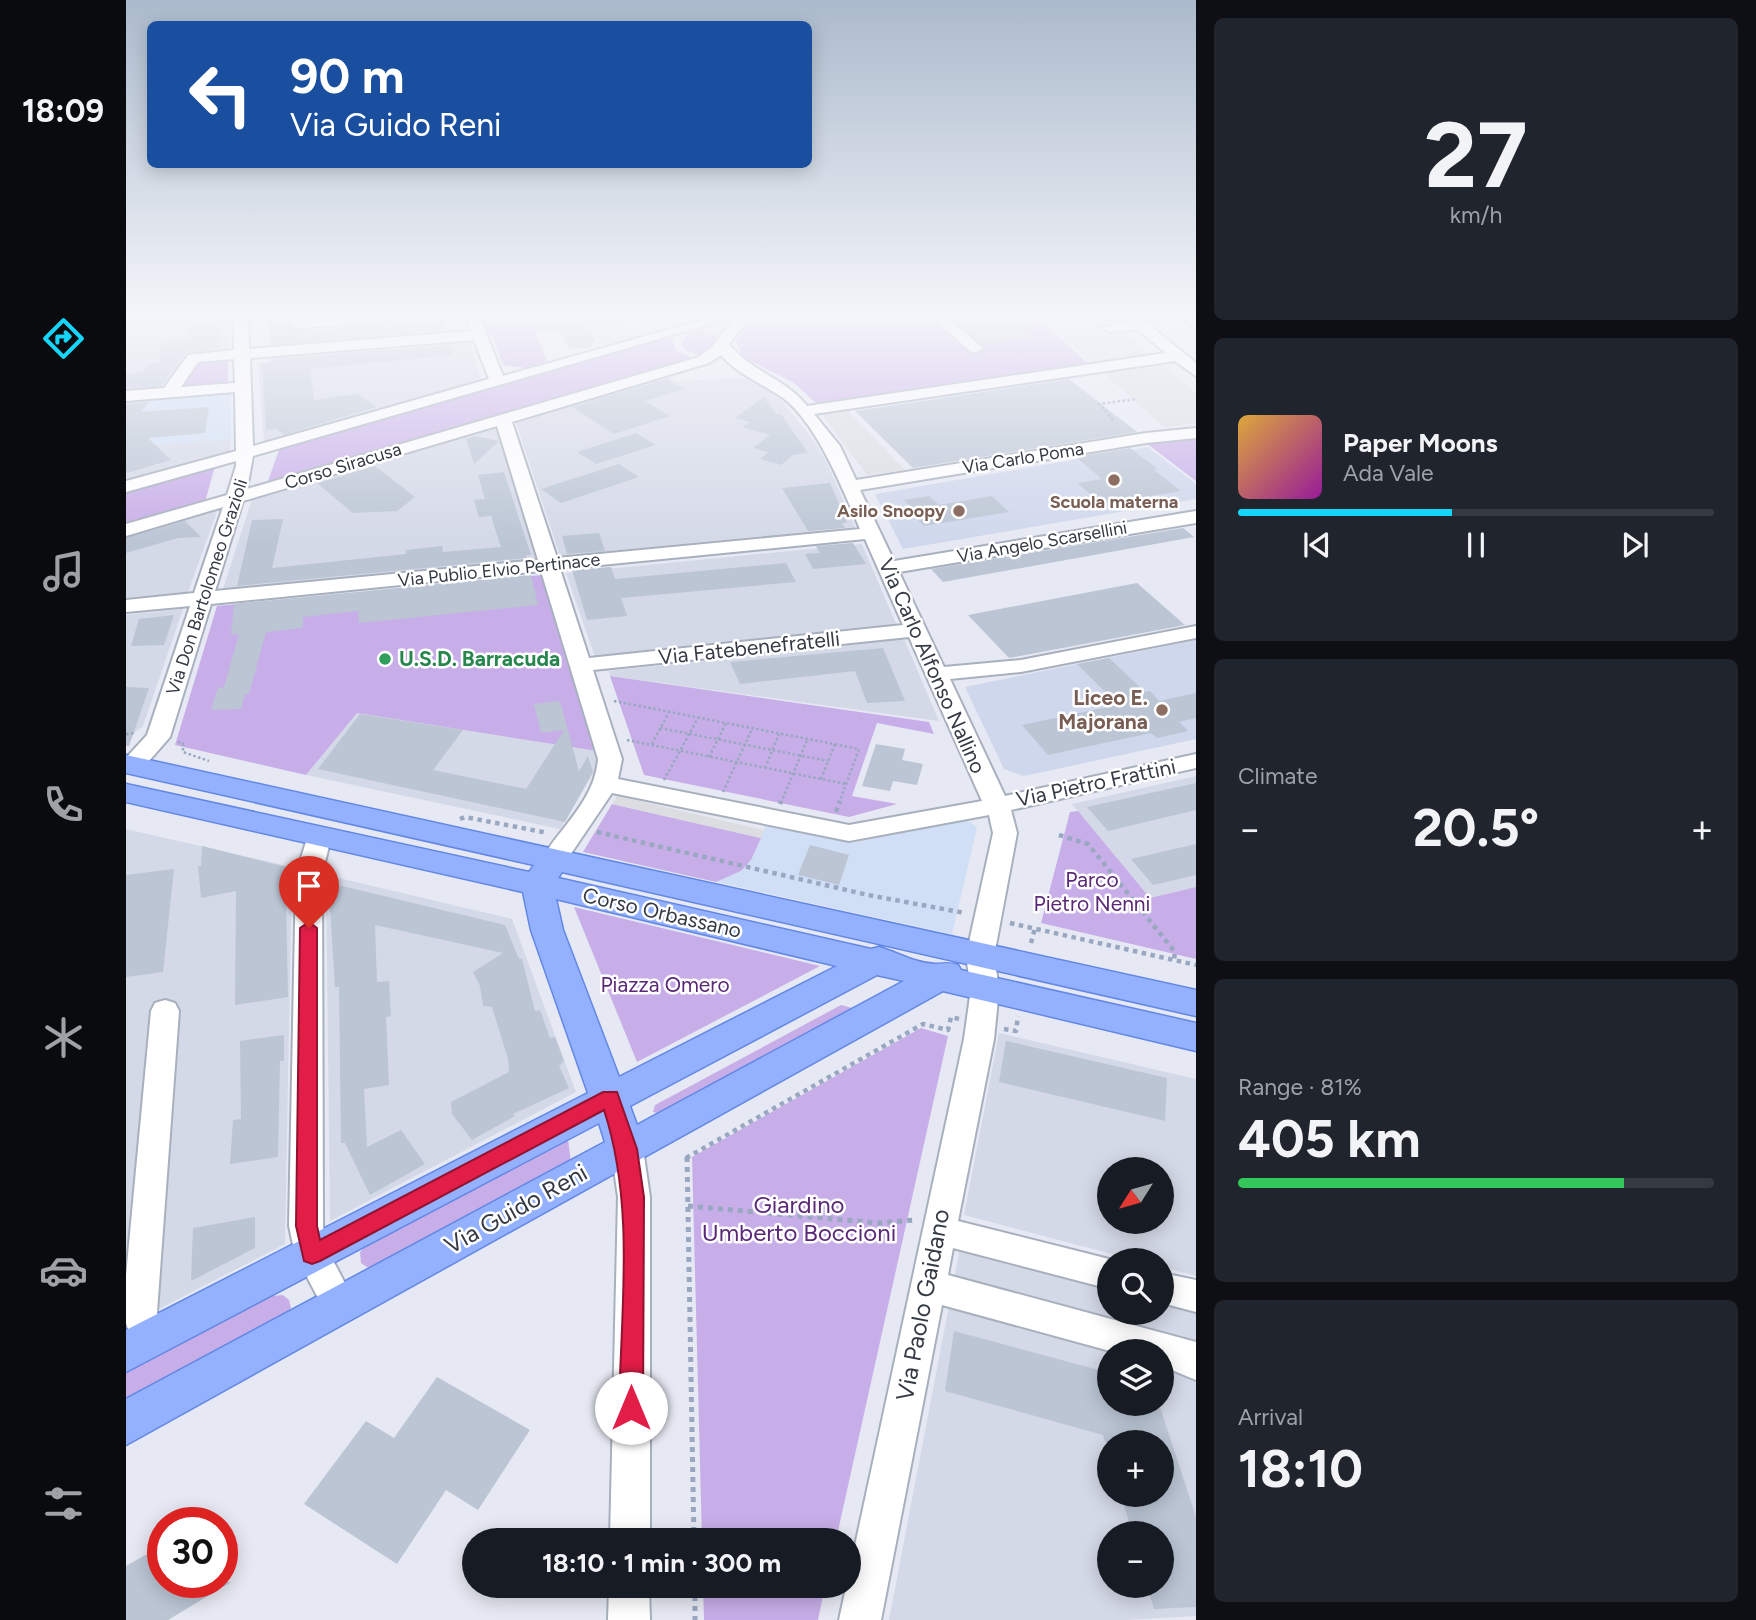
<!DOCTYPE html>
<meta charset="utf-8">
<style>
body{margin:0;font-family:Figtree,sans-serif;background:#20242c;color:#f1f3f6;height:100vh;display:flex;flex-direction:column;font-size:26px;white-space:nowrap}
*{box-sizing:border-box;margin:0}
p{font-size:23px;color:#9ea1a6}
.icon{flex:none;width:38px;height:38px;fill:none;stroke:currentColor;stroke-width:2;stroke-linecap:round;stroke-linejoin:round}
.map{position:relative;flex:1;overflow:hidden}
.drawer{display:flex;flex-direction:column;gap:18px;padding:18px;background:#0d0f14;width:560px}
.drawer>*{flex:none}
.hud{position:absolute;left:21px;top:21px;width:665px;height:147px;border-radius:10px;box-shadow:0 4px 18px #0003;background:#1a4fa0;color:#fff;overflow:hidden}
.needle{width:46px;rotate:233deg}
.controls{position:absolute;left:971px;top:1157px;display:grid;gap:14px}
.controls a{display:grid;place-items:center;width:77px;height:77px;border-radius:50%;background:#171b24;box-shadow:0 4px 18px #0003;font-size:35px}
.speed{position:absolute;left:21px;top:1507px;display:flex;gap:14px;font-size:35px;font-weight:700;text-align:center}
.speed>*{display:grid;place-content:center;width:91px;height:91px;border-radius:50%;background:#171b24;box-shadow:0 4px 18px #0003;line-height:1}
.speed .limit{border:10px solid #d22;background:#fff;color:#111}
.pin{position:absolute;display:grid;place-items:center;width:60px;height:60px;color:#fff;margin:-72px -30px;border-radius:50% 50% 50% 0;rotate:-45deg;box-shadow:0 0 7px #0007}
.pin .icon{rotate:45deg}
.me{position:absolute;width:77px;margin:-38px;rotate:0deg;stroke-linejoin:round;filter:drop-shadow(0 0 5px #0008)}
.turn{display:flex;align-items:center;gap:24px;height:147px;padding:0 28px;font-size:32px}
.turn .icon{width:91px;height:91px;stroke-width:2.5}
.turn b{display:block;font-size:49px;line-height:60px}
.big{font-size:52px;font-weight:700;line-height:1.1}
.drawer .tile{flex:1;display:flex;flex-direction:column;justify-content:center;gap:10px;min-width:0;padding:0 24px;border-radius:10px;background:#20242c}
.drawer .dial{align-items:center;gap:0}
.dial b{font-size:91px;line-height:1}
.song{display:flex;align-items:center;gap:21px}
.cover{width:84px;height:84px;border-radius:10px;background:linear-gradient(135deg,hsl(40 70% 55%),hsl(300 70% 35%))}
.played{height:7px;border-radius:4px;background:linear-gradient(90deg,#15d6fa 45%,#363941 45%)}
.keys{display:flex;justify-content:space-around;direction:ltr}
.heat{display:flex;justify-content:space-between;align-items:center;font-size:38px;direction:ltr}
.charge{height:10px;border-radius:5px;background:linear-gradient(90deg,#34c759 81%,#363941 0)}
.trip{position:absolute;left:336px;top:1528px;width:399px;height:70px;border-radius:35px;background:#171b24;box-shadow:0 4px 18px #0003;font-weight:700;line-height:70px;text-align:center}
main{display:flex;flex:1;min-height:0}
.dock{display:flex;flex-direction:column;width:126px;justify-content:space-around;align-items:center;background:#090b0e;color:#9ea1a6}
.dock .icon{width:49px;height:49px}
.dock .current{color:#15d6fa}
.dock b{font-size:32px;color:#f1f3f6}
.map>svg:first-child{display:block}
.residential{fill:#d4d9e7;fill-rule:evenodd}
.commercial{fill:#d0dff5}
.education{fill:#cfd7ec}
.green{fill:#c8aee8}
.parking{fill:#dbdde1}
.building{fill:#bbc5d4}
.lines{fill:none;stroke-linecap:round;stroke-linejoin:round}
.minor-casing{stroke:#a8b0be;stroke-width:4}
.major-casing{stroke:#6388e4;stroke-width:3}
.path-far2{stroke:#99a7c0;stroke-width:2.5;stroke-dasharray:2.5 2.5;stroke-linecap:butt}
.path-far1{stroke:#99a7c0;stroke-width:4.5;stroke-dasharray:4.5 4.5;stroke-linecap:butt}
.path{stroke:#99a7c0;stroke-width:5;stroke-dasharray:5 5;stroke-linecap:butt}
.minor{fill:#fff;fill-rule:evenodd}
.major{fill:#93b1fe;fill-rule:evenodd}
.route{fill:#e11d48;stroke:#92132f;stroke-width:2}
.education-dot{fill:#8d6e63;stroke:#fff;stroke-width:2.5}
.leisure-dot{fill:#2e9e5b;stroke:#fff;stroke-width:2.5}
.labels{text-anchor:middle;stroke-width:5;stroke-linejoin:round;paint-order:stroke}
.far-street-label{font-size:18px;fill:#353b45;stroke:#fff}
.far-education-label{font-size:18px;font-weight:bold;fill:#785e54;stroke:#fff}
.street-label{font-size:21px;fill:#353b45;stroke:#fff}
.leisure-label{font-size:21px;font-weight:bold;fill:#27864d;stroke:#fff;text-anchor:start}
.education-label{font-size:21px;font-weight:bold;fill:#785e54;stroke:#fff;text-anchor:end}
.park-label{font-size:21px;fill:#5a2877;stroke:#fff}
.near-park-label{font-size:24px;fill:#5a2877;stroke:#fff}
.near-street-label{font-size:24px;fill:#353b45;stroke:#fff}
</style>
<main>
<nav class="dock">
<b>18:09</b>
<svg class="icon current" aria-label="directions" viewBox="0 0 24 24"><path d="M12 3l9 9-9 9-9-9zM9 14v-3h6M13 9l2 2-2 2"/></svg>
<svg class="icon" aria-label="music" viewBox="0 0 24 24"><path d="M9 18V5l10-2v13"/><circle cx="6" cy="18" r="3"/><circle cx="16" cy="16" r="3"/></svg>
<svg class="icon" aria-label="phone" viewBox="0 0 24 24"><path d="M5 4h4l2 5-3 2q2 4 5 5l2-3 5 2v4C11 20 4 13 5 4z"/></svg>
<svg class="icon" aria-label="climate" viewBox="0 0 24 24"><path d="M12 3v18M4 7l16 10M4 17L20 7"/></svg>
<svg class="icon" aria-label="car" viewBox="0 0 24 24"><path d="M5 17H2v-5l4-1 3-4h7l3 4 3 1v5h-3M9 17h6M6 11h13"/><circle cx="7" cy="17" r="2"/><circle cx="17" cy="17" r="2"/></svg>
<svg class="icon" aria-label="filters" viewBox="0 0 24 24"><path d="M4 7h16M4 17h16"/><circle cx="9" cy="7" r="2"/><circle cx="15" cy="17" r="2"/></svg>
</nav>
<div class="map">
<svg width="1070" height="1620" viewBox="0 0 1070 1620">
<rect width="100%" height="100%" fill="#e6e9f3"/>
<!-- residential -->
<g class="residential">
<path d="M0,318H104V351L61,355L35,388L0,391Z"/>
<path d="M344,343L356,383L138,443L132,363Z"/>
<path d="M537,376L551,381L617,378L635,384L650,395L684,435L700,461L729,527L434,556L389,420Z"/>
<path d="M370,427L410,559L97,589L126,499Z"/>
<path d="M105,439L104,452L0,481V447Z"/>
<path d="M92,509L62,592L0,598V536Z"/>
<path d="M736,544L770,624L469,657L440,573Z"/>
<path d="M57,609L17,726L6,735L0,733V615Z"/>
<path d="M778,639L813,721L484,676L483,671Z"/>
<path d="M231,712L471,751L474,762L434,829L180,775Z"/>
<path d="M1070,776V887L1024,898L946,804Z"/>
<path d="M0,829L166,867L159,1244L0,1326Z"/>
<path d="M200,875L386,919L450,1092L204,1221Z"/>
<path d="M873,1033L1070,1079V1276L1036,1267V1260H1009L838,1215ZM984,1169H1036V1222H984Z"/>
<path d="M834,1248L983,1288L984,1312H1036V1301L1070,1310V1616L1001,1620H763ZM984,1351H1036V1404H984ZM984,1442H1036V1494H984ZM984,1533H1036V1586H984Z"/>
</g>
<!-- commercial -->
<g class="commercial">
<path d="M105,394V439L0,447V401Z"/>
<path d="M832,819L845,822L851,828L826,934L590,882L615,871L625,860L641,823L728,843Z"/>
</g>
<!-- education -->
<g class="education">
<path d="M1022,447L1070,484V499L777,549L749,494Z"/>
<path d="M1070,640V739L898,776L878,769L839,687Z"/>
</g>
<!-- green -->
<g class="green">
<path d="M347,318H464L469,327L409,331L421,361L400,368L377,365L366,335H354Z"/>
<path d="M632,318H911L966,367L694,407L668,383L617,357L610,341L621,325Z"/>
<path d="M573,330L589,336L593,343L576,357L560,350L555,344L561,334Z"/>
<path d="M541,338H546L549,350L568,359L141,484L154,447Z"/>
<path d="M102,360V383L55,387L71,363Z"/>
<path d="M1070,438V481L1020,443Z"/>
<path d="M89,466L79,502L0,526V491Z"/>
<path d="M416,575L471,751L231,713L180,775L49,745L91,606Z"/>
<path d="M484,676L803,722L808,734L751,723L726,796L771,804L723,817L518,775Z"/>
<path d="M486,804L635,838L625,860L615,871L590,882L457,852Z"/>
<path d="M952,811L1024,898L1070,887V959L915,923L944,812Z"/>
<path d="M448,907L694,966L511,1062Z"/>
<path d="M715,1005L730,1009L536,1114L527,1112L529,1105Z"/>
<path d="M795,1028L822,1036L710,1540H576L566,1157Z"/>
<path d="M442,1139L445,1163L244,1269L235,1263L234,1252L238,1248Z"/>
<path d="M157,1295L163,1300L165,1308L157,1319L0,1404V1373L145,1296Z"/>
<path d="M577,1586H699L692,1620H578Z"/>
</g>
<!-- parking -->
<g class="parking">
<path d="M464,318H491L501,326L530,335L480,349Z"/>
<path d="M988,324L1070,393V423L1038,427L930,330Z"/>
<path d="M721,410L779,470L741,475L696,414Z"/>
<path d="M491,796L638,830L635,838L486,804Z"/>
</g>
<!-- building -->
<g class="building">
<path d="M65,318H93V349L62,352V349L35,386L0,388V374L16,372L24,363H34L35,343L63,340Z"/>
<path d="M143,318H164L165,328L173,331L254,325L263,318H316L320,330L144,345Z"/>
<path d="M427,318H458L470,342H464L466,347L446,349L440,345Z"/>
<path d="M826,318H886L908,339L856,344Z"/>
<path d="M324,345L328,355L184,369L188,400L232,394L250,407L158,435L150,429L140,430L136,363H145V359Z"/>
<path d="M540,379L558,389L519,401L544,416L488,434L446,407Z"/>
<path d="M943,379L1011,432L787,468L729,411Z"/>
<path d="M638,397L650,414H655L682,453L667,455L655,465L634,459L642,452L627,448L644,435L616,427L624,422L609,418Z"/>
<path d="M23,402L15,412L83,407L79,433L22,438L45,460L0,473V404Z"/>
<path d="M510,433L530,445L470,464L451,452Z"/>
<path d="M349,436L373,441L348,464L340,439Z"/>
<path d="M1004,448L1032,469L1028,470L1055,491L976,504L951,483L976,479L950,457Z"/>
<path d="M493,464L513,477L435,503L415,489Z"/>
<path d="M249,466L289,497L271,511L227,513L191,483Z"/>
<path d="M378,472L405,555H400L401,558L111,586L126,520L157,519L146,568L280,554V550L316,546L317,552L375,547L365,516L353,517L348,500L359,499L352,475Z"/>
<path d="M704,483L721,523H716L719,528L682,531L656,488Z"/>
<path d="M803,496L813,505L866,496L883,512L798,526L782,510L787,509L778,500Z"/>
<path d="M59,521L75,537L52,538L0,553V538Z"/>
<path d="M1057,528L1068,537L817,582L805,569Z"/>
<path d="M473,533L479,551L441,554L436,536Z"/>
<path d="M727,543L740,564L687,569L679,554L694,553L690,546Z"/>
<path d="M660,563L670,582L495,598L501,616L461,620L446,570L485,567L489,579Z"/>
<path d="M405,575L412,605L233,623L232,611L177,617V628L140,632L123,694H119L115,709L85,710L92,688L98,687L113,634L105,635L108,604Z"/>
<path d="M1011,583L1059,625L883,658L842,615Z"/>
<path d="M48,615L38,645L5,646L13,619Z"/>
<path d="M757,648L779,701L741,703L729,671L614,684L604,662Z"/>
<path d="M983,658L1019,692L1024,691L1033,701L1070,693V718L1053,722L1062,731L1031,738L1025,733L922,755L896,725L992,705L951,664Z"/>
<path d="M0,687L23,688L3,746H0Z"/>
<path d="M434,701L453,771L462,756L467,772L439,822L192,769L234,714L337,730L307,770L400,789L438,730L415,733L408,704Z"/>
<path d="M750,744L779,749L776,760L797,764L791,785L767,781L764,791L736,786Z"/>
<path d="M1070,783V810L982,831L961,807Z"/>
<path d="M1070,844V875L1027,885L1005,859Z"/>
<path d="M684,845L723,855L713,885L672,875Z"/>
<path d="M76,846L160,867L158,887L163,888L160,902L162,997L109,1005L110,891L75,898L72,866H75Z"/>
<path d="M48,869L37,972L0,977V875Z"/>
<path d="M216,886L379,925L393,959H396L409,1011L414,1010L424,1038L429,1037L438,1061L433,1066L443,1088L387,1114L389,1116L346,1140L326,1114L325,1102L383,1072L382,1059L366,1007L357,1006L354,986L347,972L377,953L249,925L251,982L263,981L265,1016L260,1017L263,1085L238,1089L241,1147L275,1130L299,1164L244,1195L219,1143H215L213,987H209L203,891Z"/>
<path d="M158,1035V1061H154L152,1157L104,1164L107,1120L115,1119L114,1041Z"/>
<path d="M880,1041L1041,1078L1039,1121L873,1082Z"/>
<path d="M129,1217V1248L65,1281L67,1228Z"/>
<path d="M828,1331L984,1373V1404H1033L1070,1517V1607L1028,1609L1021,1586H1036V1533H1006L995,1494H1036V1442H979L977,1435L819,1391Z"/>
<path d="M311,1377L404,1430L352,1510L320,1490L271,1564L178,1504L240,1421L268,1438Z"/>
<path d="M37,1545V1582H105L42,1620H0V1566Z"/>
</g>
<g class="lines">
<defs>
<g id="minor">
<path d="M108,318H122L123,349L345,331L340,318H354L377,376L584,318H605L127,456L121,489L573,357L585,348L608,318H624L603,344C627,373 659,378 681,406L1040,353L1011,329L984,332L977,328L1002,321L1000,318H1015L1070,363V376L1049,361L688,414L714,446L730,480L1020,433L1070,428V438L1020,443L734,490L768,561L1070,511V523L773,572L818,667L895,660L1070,626V638L895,672L824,679L879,796L1070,754V768L885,810L891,833L868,956L873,989L868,1039L832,1221L987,1260H984V1289L827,1248L822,1275L1070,1342V1380L1036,1366V1351H984L816,1305L755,1620H713L838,1039L845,989L840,956L867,833L863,815L723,841L486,793L438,864L429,867L420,864L416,858C436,826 469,799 472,759L415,571L85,604L44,737L15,770H0V758L21,735L64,606L0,612V600L68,593L97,507L0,536V524L101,495L110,466V461L0,492V481L110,451L109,392L0,401V391L38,388L62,355L108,350ZM348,340L363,379L127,446L124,358ZM595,355C612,375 636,383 657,398C691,423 717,490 734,529L431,558L386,422L583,363ZM108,359L109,383L55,387L72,362ZM371,426L412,560L89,591L117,501ZM739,539L777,625L463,658L434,569ZM783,637L856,801L723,825L492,779L496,759L467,670Z"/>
<path d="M166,318H261L254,322L173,328L168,327Z"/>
<path d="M807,318H822L857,348L849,353L844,351Z"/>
<path d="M1054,318H1070V328Z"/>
<path d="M192,830L201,832L205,838L196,874L197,1226L202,1251L231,1306L226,1317L214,1322L202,1317L169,1254L163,1226L170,874L183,832Z"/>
<path d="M39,1000L49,1003L53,1011L31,1312L41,1340L36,1352L23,1356L10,1352L0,1323V1276L25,1011L29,1003Z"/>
<path d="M501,1136L512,1140L517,1149L524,1197V1540H484L492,1197L485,1149L490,1140Z"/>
<path d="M1036,1273L1070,1280V1312L1036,1303Z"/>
<path d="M483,1586H523L524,1620H482Z"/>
</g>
<path id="major" d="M0,755L1070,990V1016L436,872L432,878L745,949L753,947C771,952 788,963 809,964C818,964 822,962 832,965L835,970L1070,1023V1051L817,991L0,1445V1399L479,1142L473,1123L0,1372V1330L462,1093L405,930L397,892L0,802V784L403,872L408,865L0,773ZM430,899L711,966L493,1077L437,930ZM751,975L778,981L511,1125L504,1106Z"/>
</defs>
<!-- minor casing -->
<use href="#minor" class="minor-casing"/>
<!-- major casing -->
<use href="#major" class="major-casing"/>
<!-- path-far2 -->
<g class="path-far2">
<path d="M987,420L973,404L1011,399"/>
<path d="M488,701L733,749L713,803"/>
<path d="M534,728L702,761"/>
<path d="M0,734L10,733"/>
<path d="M501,740L720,784"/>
<path d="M52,742L57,743V752L83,761"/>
<path d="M526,744L543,712"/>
<path d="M583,757L600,723"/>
<path d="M639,768L653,734"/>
<path d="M695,779L709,744"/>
<path d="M538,780L572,718"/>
<path d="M597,792L626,729"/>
<path d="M655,803L681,740"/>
</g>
<!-- path-far1 -->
<g class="path-far1">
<path d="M654,804L655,801"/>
<path d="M710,812L714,801"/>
<path d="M334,819L339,817L422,833"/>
<path d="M471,832L742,895L839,913"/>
<path d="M933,835L962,844L1049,952L1048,960"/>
<path d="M884,923L1070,965"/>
<path d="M905,943L909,928"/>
<path d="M878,1029L890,1031L892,1016"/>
<path d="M560,1158L797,1024L822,1030L825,1017L833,1019"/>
</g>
<!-- path -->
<g class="path">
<path d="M561,1157L568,1540"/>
<path d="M562,1206L752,1223L788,1220L789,1217"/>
<path d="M569,1586V1620"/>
</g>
<!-- minor -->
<use href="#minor" class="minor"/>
<!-- major -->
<use href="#major" class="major"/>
</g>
<!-- sky -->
<linearGradient id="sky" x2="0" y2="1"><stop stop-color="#abbacc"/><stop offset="0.58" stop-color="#f4f5fa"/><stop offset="1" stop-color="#f4f5fa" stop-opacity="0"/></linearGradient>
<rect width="1070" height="544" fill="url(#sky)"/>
<!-- route -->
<path class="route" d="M183,922L191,928V1226L194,1240L477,1092H491L511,1149L518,1197L517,1408L514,1416L505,1419L497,1416L493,1408C495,1309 509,1205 478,1110L194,1261L186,1264L178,1261L170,1226L174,928Z"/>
<!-- markers -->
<g class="education-dot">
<circle cx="988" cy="480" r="7"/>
<circle cx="833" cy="511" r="7"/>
<circle cx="1036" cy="710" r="7"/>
</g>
<circle class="leisure-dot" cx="259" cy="659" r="7"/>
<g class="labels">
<!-- far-street labels -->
<g class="far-street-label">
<text transform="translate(897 458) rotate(-9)" y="6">Via Carlo Poma</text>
<text transform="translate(217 466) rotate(-17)" y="6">Corso Siracusa</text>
<text transform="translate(916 542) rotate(-10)" y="6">Via Angelo Scarsellini</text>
<text transform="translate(373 570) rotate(-6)" y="6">Via Publio Elvio Pertinace</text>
<text transform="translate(81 587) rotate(-72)" y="6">Via Don Bartolomeo Grazioli</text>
</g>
<!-- far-education labels -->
<g class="far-education-label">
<text x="988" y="508">Scuola materna</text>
<text x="819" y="517" text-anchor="end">Asilo Snoopy</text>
</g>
<!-- street labels -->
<g class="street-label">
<text transform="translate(623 648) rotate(-6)" y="7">Via Fatebenefratelli</text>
<text transform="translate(806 666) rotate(66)" y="7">Via Carlo Alfonso Nallino</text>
<text transform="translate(970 783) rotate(-12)" y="7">Via Pietro Frattini</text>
<text transform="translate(536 913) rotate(13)" y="7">Corso Orbassano</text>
</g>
<!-- leisure labels -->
<g class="leisure-label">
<text x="273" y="666">U.S.D. Barracuda</text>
</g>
<!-- education labels -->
<g class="education-label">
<text x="1022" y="705">Liceo E.<tspan x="1022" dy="24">Majorana</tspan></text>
</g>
<!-- park labels -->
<g class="park-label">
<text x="966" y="887">Parco<tspan x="966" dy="24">Pietro Nenni</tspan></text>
<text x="539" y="992">Piazza Omero</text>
</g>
<!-- near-park labels -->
<g class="near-park-label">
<text x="673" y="1213">Giardino<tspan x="673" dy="28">Umberto Boccioni</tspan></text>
</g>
<!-- near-street labels -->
<g class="near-street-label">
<text transform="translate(390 1209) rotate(-29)" y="8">Via Guido Reni</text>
<text transform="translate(797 1305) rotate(-79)" y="8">Via Paolo Gaidano</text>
</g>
</g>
</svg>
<div class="controls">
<a><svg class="needle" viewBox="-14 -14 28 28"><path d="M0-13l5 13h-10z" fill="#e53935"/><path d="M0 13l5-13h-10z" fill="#9ea1a6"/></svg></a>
<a><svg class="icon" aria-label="search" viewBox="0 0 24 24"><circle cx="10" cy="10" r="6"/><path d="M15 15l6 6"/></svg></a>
<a><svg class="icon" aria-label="layers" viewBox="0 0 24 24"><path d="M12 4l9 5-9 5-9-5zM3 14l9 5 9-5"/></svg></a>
<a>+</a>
<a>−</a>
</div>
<div class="speed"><div class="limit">30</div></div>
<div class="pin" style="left:183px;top:928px;background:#d93025"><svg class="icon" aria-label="arrive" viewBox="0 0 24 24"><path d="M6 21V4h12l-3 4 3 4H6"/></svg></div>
<svg class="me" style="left:505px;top:1408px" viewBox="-20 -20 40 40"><circle r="19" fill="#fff"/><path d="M0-13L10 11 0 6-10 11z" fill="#e11d48"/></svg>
<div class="trip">18:10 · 1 min · 300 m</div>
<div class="hud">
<div class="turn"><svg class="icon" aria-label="left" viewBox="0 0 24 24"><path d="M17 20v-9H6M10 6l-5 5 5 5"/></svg><div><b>90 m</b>Via Guido Reni</div></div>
</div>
</div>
<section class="drawer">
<div class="tile dial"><b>27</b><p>km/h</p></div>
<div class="tile">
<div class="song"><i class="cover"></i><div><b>Paper Moons</b><p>Ada Vale</p></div></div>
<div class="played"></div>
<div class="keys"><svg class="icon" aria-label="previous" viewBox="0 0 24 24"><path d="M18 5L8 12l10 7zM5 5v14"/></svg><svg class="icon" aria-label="pause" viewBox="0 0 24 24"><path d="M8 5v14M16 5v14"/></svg><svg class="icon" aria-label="next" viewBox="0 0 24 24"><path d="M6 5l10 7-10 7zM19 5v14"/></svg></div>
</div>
<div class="tile"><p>Climate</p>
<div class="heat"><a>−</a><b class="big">20.5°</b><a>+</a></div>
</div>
<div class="tile"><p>Range · 81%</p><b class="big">405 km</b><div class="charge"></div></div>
<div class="tile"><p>Arrival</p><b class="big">18:10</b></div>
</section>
</main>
